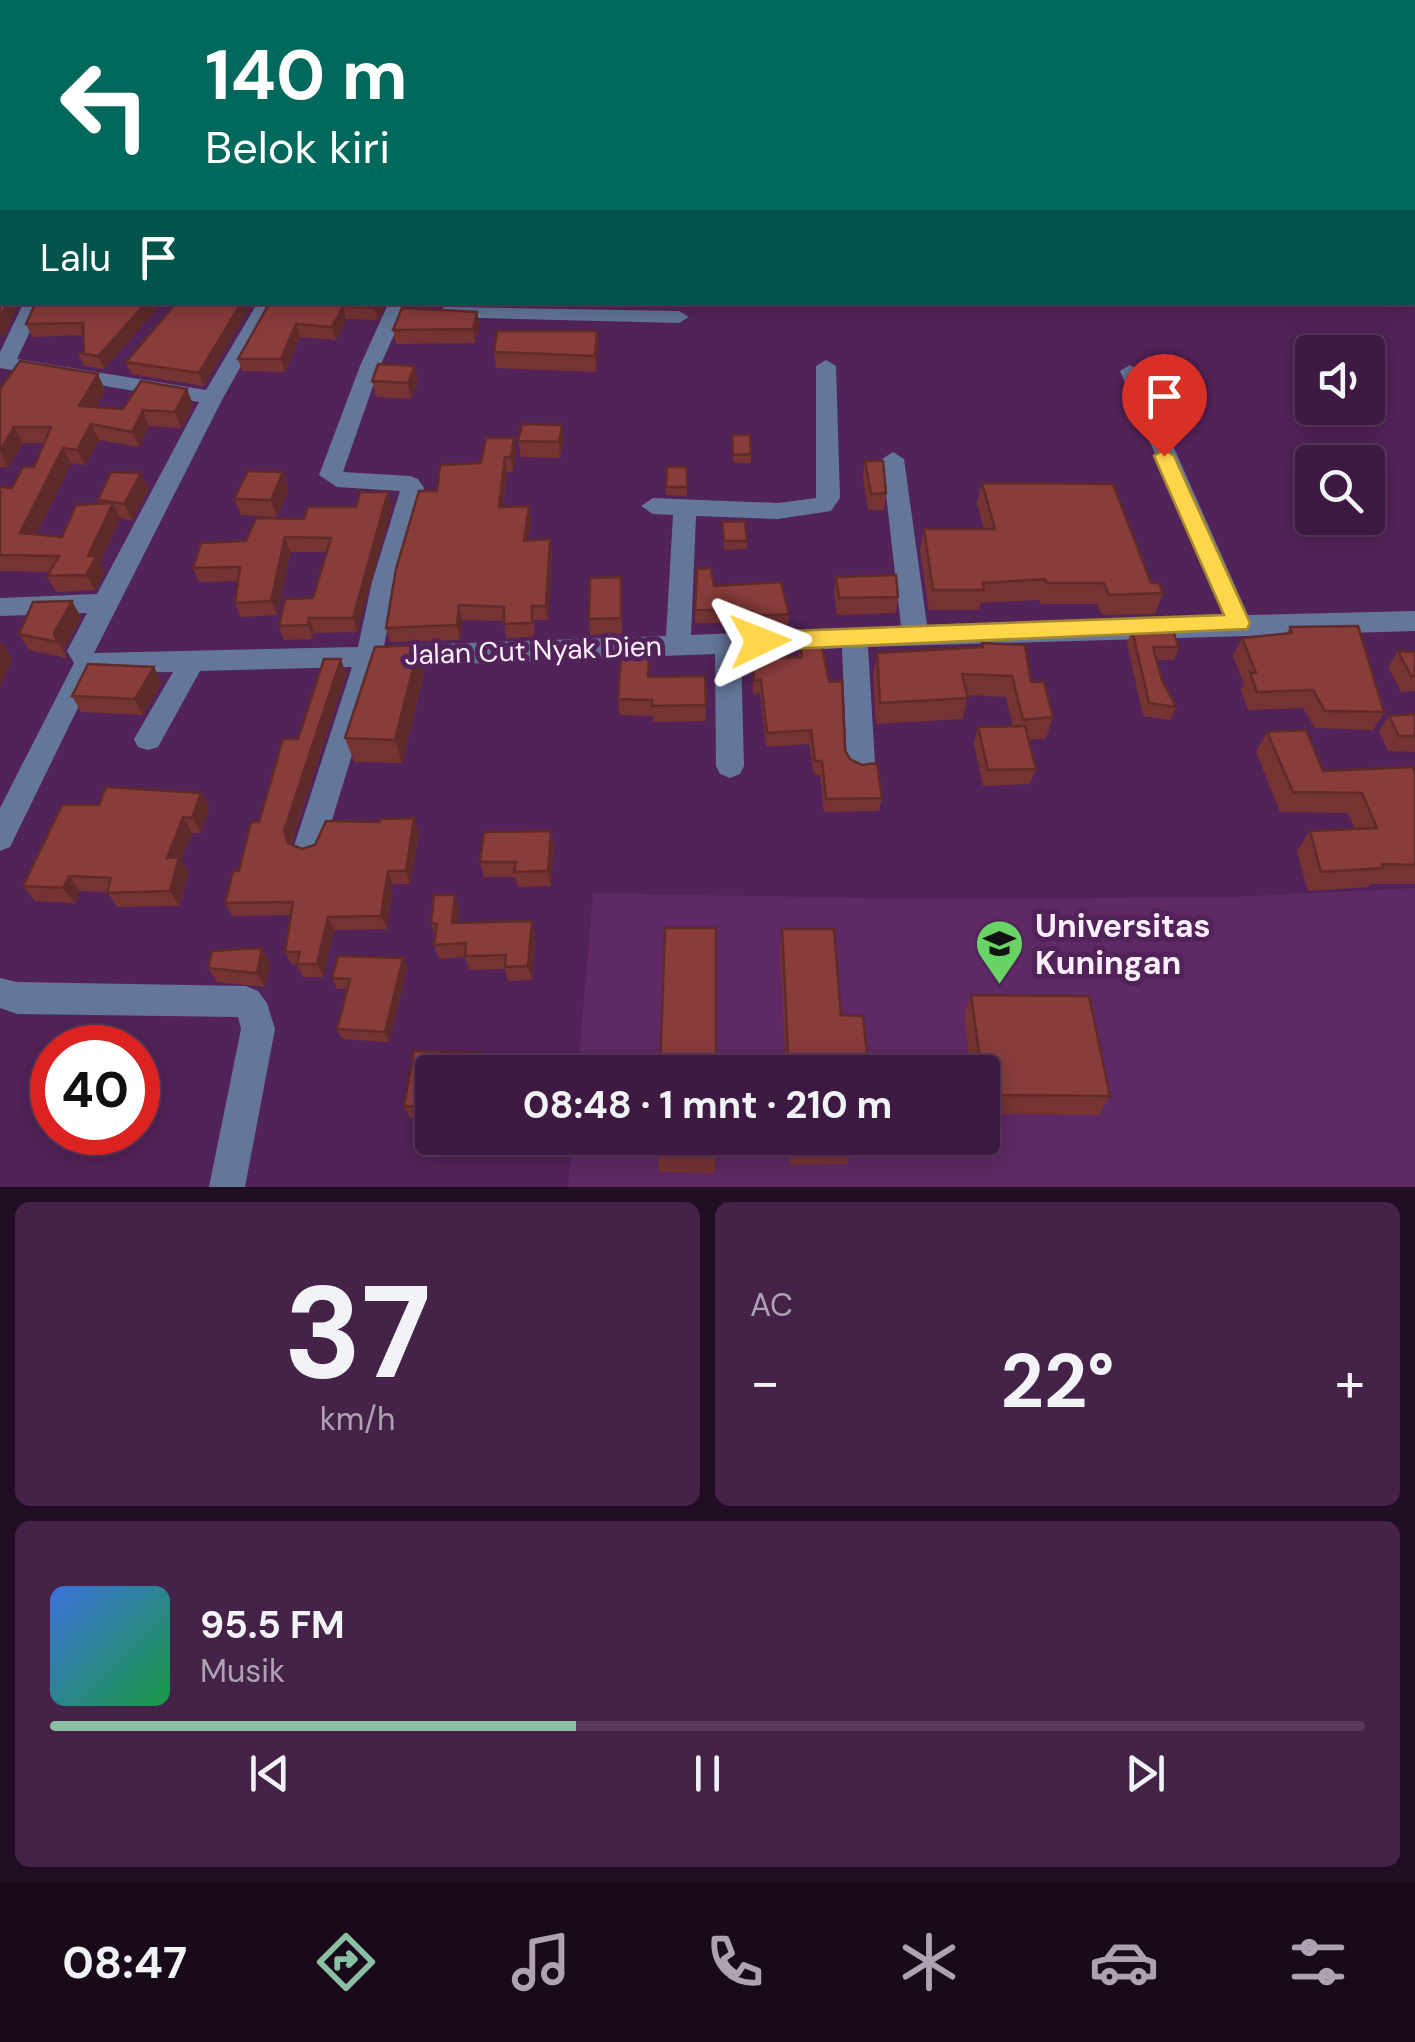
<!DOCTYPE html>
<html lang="id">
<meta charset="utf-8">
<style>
body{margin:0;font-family:"DM Sans",sans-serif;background:#452349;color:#f1f3f6;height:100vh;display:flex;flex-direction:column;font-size:38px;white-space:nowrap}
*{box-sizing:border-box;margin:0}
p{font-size:32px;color:#ada1b2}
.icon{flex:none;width:55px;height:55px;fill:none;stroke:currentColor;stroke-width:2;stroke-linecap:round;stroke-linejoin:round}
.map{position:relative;height:1187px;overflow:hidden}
.details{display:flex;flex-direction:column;gap:15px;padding:15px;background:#220e24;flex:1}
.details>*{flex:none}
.guide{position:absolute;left:0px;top:0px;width:1415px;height:305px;box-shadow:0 5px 25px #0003,0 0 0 2px #57385b;background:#00695c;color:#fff;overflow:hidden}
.fabs{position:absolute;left:1295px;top:335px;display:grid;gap:20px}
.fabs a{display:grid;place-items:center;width:90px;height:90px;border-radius:10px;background:#3e1a42;box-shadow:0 5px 25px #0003,0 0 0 2px #57385b;font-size:50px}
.speed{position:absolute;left:30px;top:1025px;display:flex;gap:20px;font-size:50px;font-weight:700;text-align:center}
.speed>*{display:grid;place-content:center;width:130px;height:130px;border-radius:50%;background:#3e1a42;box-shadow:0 5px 25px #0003,0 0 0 2px #57385b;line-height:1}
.speed .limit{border:15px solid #d22;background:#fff;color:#111}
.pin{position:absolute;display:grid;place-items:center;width:85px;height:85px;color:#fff;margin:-102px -42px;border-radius:50% 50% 50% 0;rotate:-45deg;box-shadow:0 0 10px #0007}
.pin .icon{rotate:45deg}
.me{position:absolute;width:110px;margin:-55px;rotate:88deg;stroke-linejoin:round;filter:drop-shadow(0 0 8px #0008)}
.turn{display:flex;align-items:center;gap:35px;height:210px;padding:0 40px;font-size:45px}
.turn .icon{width:130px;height:130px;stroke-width:2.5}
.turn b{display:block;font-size:70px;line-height:85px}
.then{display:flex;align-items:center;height:95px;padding:0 40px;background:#0003;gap:20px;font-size:38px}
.big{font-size:75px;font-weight:700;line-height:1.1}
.details .widget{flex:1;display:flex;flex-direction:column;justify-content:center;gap:15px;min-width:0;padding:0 35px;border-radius:15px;background:#452349}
.details .dial{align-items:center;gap:0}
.dial b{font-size:130px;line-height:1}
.song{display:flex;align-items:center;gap:30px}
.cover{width:120px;height:120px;border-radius:15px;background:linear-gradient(135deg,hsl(220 70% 55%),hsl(140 70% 35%))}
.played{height:10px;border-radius:5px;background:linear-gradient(90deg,#8abfa5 40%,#57385b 40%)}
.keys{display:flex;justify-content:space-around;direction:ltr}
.heat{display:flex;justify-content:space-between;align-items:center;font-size:55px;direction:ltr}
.details .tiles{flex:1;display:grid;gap:15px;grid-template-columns:1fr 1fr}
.widget:last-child{grid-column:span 2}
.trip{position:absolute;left:415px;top:1055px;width:585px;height:100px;border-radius:10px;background:#3e1a42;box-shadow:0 5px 25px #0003,0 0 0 2px #57385b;font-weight:700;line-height:100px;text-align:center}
.menu{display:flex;height:160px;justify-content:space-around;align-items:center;background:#190a1a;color:#ada1b2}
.menu .icon{width:70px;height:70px}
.menu .on{color:#8abfa5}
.menu b{font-size:45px;color:#f1f3f6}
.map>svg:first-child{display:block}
.built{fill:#5e2964}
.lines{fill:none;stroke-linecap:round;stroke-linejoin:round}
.minor{fill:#647699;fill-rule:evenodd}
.wall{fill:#753433}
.shaded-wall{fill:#5f2b29}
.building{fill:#883d3b;stroke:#5f2b29;stroke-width:2.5}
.route{fill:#ffd54a;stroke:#a68a30;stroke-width:2.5}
.labels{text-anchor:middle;stroke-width:10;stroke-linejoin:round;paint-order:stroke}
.street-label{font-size:28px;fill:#fcf0fd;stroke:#522358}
.near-poi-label{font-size:32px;font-weight:bold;fill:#fcf0fd;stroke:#522358;text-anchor:start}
</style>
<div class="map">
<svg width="1415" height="1187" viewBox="0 0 1415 1187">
<rect width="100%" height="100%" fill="#522358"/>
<!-- built -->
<path class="built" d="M1415,888V1187H568L572,1138H982V1072H578L593,893L919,899L1231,897Z"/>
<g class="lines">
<!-- minor -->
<g class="minor">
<path d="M24,302H44L17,359L206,390L258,302H277L223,398L94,653L358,647L372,582L400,491L337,487L319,475L360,366L389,302H409L380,366L343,472L410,476L418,479L424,488L396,582L384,646L666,636L673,515L653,514L641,506L653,498L778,503L816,498V366L826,360L836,366L840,498L831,511L778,519L696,516L691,635L901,626L882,459L893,452L904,459L927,625L1223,615L1120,371L1130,365L1140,371L1248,615L1415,611V631L868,647L875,763L871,771L861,775L851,771L847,763L842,648L741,653L744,766L740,774L730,778L720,774L716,766L715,654L379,667L324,846L320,855L309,859L298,855L294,846L352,667L200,671L158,747L148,750L138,747L134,739L173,672L95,673L10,847L0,851V808L74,663L67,651L87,613L0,616V598L97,594L199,402L0,368V352Z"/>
<path d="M445,307L679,311L689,317L679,323L438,317L435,313Z"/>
<path d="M0,978L17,982L246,986L258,991L267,1003L275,1029L245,1187H209L241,1029L238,1017L17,1014L0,1008Z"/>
</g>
</g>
<!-- wall -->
<g class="wall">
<path d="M36,302H163L104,369L84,366L78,353H84L83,335L32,337L26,324Z"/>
<path d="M177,302L204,386L131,374L126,362Z"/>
<path d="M270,302H387L377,320L346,319L336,340L300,337L285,372L242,371L238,359Z"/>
<path d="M477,312L479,325L475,343L396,344L393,330Z"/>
<path d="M597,331L598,347L596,372L496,368L494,352Z"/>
<path d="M372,381L418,382L411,399L376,397Z"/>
<path d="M0,389L105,390L95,407L123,409L187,389L193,405L181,428L149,426L139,447L99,440L85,465L71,463L36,535L62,537L100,503L98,500L141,473L148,490L132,520L120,518L100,563L105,571L95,590L56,592L47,576L50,572L0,571V487L12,488L34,467L45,443H23L8,467H0Z"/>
<path d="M732,435L751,454V463H733Z"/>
<path d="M514,438L516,453L513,472H507L503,507L529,506L531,521L528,541L550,539L552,553L548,620H534V637L506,638L504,621L462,620L460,640L390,642L386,628L437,491L481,463Z"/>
<path d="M518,441H564L560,458L521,457Z"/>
<path d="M865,461L886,493L884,510H868L863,478Z"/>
<path d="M687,467V496L666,495V487Z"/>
<path d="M283,472L288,489L277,517L241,515L234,499Z"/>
<path d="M982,483L1151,583L1163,593L1155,614L1102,615L1097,604H1041L1039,600L981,603L979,610H929L920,550L924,529H984L977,503Z"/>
<path d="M388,492L392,506L357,632L314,633L313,639L284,640L279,626L313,598L327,552H290L277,615L241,617L235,603L238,581L199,582L193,568L246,541L304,519L356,507Z"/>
<path d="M722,522L747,541V549L724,550Z"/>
<path d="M697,569L714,586L789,614L788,627L753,629L752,623H695Z"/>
<path d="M621,577L622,634L590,635L589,619Z"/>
<path d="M836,577L898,597L896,613L837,615L834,593Z"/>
<path d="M81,617L64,649L67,658L29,650L19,634Z"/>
<path d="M1290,627L1384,712L1373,730L1315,728L1303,708L1248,710L1241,690L1244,684L1233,656L1242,638L1286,634Z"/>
<path d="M1132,630L1179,647L1174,660H1157L1162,680L1176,707L1170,720L1143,716L1127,643Z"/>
<path d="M800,642L829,682L845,750L850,759L882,798L879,811L824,812L820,775H814L809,744L766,747L760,693L753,694L752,659L799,657Z"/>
<path d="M982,643L1031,682L1053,717L1046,738L1028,740L1036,769L1030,784L983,786L974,743L978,727H1013L1006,697L968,695L963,719L876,724L873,674L877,653L981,648Z"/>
<path d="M419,645L425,669L402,763L354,762L345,738Z"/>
<path d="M1398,651L1415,652V691L1401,692L1388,667Z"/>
<path d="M341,659L346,674L291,844L302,849L419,832L410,884H393L387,929L334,930L323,977H303L297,965H292L285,952L291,915L232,916L225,903L298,739Z"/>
<path d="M705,676L706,721L653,722V716L620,715L618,699L650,677Z"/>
<path d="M162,683L143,715L81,712L72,696Z"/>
<path d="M1415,714V752L1388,751L1379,731L1389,716Z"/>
<path d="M1267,732L1323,771L1415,772V884H1371L1368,887L1308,891L1297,851L1310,831L1355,829L1348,813L1280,812L1256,752Z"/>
<path d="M201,793L209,808L201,833H192L181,860L188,872L179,906L117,907L107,892L80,891L75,903L35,901L23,886L99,805Z"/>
<path d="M554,846L551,886L518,887L515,877H484L480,862Z"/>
<path d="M459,909L458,923L532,921L535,936L532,980L508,981L505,969L469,970L465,957L439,959L434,945L435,935L431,923Z"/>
<path d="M782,929L868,1064L866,1072H786L780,950Z"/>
<path d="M403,958L407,968L389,1042L342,1039L337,1029L348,989H337L332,978Z"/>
<path d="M270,963L265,987L217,982L208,968Z"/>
<path d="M971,995L1110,1096L1099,1115L982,1114V1072H971L964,1015Z"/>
<path d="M414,1051L483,1053L488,1066L487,1072H432V1119L410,1118L404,1106Z"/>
<path d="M716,1138L715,1173L659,1172L658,1155Z"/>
<path d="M789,1138H851L852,1146L847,1164L790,1165Z"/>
</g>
<!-- shaded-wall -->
<g class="shaded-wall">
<path d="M8,302H20L3,338L0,333V318Z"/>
<path d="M147,302H163L104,369L98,356Z"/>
<path d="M242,302H253L204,386L199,373Z"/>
<path d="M377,302H387L377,320L374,308Z"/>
<path d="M343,306L346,319L336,340L332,327Z"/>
<path d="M477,312L479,325L475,343L473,329Z"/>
<path d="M296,324L300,337L285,372L281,359Z"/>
<path d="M597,331L598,347L596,372L595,356Z"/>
<path d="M415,366L418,382L411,399L408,383Z"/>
<path d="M98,374L105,390L87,422L79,406Z"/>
<path d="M187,389L193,405L181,428L175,412Z"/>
<path d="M143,410L149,426L139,447L132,432Z"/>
<path d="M91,424L99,440L85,465L77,450Z"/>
<path d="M562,425L564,441L560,458L559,442Z"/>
<path d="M14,427L23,443L8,467L0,452Z"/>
<path d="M514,438L516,453L513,472L511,457Z"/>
<path d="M63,448L71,463L29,549L20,533Z"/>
<path d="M505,457L507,472L501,521L499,507Z"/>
<path d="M283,472L288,489L277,517L271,500Z"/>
<path d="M141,473L148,490L132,520L124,504Z"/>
<path d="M388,492L392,506L357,632L353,618Z"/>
<path d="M113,503L120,518L100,563L105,571L95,590L86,575L88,556Z"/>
<path d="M529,506L531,521L526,556L524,541Z"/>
<path d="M285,537L290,552L277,615L271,601Z"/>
<path d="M550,539L552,553L548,620L546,606Z"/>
<path d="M72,601L81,617L64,649L67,658L54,633Z"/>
<path d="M459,605L462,620L460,640L457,625Z"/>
<path d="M309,618L314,633L313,639L308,625Z"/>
<path d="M1,641L12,658L0,688V644Z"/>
<path d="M419,645L425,669L402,763L395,740Z"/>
<path d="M341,659L346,674L290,845L295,857L284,831Z"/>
<path d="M154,667L162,683L143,715L135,699Z"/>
<path d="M201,793L209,808L201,833L192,818Z"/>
<path d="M183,817L192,833L181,860L188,872L179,906L170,891L167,858Z"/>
<path d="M414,818L419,832L410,884L406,871Z"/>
<path d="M551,831L554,846L551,886L548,871Z"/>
<path d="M388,871L393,884L387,929L381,916Z"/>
<path d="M69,876L80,891L75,903L63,888Z"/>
<path d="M455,895L459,909L456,938L452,923Z"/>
<path d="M328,917L334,930L323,977L317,964Z"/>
<path d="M532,921L535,936L532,980L528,966Z"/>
<path d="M262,948L270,963L265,987L257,973Z"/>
<path d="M403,958L407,968L389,1042L385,1032Z"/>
<path d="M483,1053L488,1066L487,1072H481Z"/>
</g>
<!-- building -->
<g class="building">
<path d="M0,271L2,272V299L0,297Z"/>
<path d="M2,299V302H8L0,318V303Z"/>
<path d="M36,302H147L98,356L78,353H84L83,323L26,324Z"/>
<path d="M177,302H242L199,373L126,362Z"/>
<path d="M270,302H377L374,308L343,306L332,327L296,324L281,359H238Z"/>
<path d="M402,308L477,312L473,329L393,330Z"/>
<path d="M497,331H597L595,356L494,352Z"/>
<path d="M20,361L98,374L79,406L123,409L141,381L187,389L175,412L143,410L132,432L91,424L77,450L63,448L20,533L62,537L76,505L113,503L88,556H97L86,575L47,576L59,556L0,555V487L12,488L23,467H34L51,427H14L0,451V389Z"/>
<path d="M378,364L415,366L408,383L372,381Z"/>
<path d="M522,424L562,425L559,442L518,441Z"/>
<path d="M732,435H750L751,454L733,455Z"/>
<path d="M486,438H514L511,457H505L499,507L529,506L524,541L550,539L546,606H532V623L504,624V607L459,605L457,625L386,628L396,569L419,491H437L440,465L481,463Z"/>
<path d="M865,461H883L886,493L871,494Z"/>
<path d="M667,467H687V487H666Z"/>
<path d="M248,471L283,472L271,500L234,499Z"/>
<path d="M111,472L141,473L124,504L98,500Z"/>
<path d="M982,483L1113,484L1151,583H1159L1163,593L1109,595L1104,583H1047L1045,579L983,583L984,590H933L924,529H995Z"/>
<path d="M360,492H388L353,618H309L308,625L279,626L285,599L313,598L331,538L285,537L271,601L235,603L240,567L193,568L201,543L246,541L256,518L304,519L308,507H356Z"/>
<path d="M745,521L747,541H724L722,522Z"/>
<path d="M711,568L714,586L781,582L789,614L753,616L752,611L695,610L697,569Z"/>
<path d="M896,575L898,597L839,598L836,577Z"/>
<path d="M621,577V618L589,619L590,578Z"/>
<path d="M72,601L54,633L57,642L19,634L33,602Z"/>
<path d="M1358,626L1384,712L1325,711L1313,690L1257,692L1250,672L1256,673L1242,638L1292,633L1290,627Z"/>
<path d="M1172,629L1179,647H1153L1162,680L1176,707L1149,703L1132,630Z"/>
<path d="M821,641L829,682L842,681L845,750L850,759L862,765L877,763L882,798L826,799L822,761H815L811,730L767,733L761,680H754L752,659L802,657L800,642Z"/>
<path d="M982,643L1025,645L1031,682H1044L1053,717L1023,720L1012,676L962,674L968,698L880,703L877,653L983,647Z"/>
<path d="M419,645L395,740L345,738L375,647Z"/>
<path d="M1398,651L1415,652V676H1411Z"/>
<path d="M621,657H649L648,677L705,676L706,705L652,706V700L618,699Z"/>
<path d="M324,659H341L284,831L288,843L302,849L315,845L326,821L380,822L381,819L414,818L406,871H388L381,916L328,917L317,964H297L300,952H285L293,902L225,903L233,871H239L251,822H259L283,739H298Z"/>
<path d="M88,664L154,667L135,699L72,696Z"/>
<path d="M1415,714V736H1399L1389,716Z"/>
<path d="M1025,726L1036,769L988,770L978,727Z"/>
<path d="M1306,730L1323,771L1413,767L1415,772V865L1382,864L1383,868L1321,872L1310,831L1377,828L1362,793L1293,792L1267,732Z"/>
<path d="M106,787L201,793L192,818L183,817L167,858L179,857L170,891L107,893L111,878L69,876L63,888L23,886L62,805H99Z"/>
<path d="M551,831L548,871L514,872L516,862H480L484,832Z"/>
<path d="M434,895H455L452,923L532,921L528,966L505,967L506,955L465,956L466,943L434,945L437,924L431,923Z"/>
<path d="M665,928H716V1072H660Z"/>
<path d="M782,929H834L841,1015L863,1016L868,1064H845L846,1072H789Z"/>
<path d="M262,948L257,973L208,968L212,951Z"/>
<path d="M338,956L403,958L385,1032L337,1029L350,979L332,978Z"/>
<path d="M971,995L1089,996L1110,1096L985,1095Z"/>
<path d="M414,1051L483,1053L481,1072H432V1107L404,1106Z"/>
<rect x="658" y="1138" width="58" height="17"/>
<path d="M792,1138H851L852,1146L793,1147Z"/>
</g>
<!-- route -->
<path class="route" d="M1164,449L1174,456L1250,623L1247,629L760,650L748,641L760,632L1224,615L1154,456Z"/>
<!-- icons -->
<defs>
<symbol id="university-pin" viewBox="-11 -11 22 30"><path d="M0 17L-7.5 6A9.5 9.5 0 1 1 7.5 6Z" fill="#67d465" stroke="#522358"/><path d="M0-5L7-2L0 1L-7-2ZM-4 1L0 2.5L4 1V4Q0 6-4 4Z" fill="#111"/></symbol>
</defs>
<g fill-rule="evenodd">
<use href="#university-pin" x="972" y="916" width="55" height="75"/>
</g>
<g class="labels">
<!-- street labels -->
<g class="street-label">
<text transform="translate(533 650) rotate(-2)" y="10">Jalan Cut Nyak Dien</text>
</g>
<!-- near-poi labels -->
<g class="near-poi-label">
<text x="1035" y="937">Universitas<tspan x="1035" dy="37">Kuningan</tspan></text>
</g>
</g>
</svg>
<div class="fabs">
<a><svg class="icon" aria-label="sound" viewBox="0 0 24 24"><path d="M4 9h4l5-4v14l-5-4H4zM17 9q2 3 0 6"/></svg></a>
<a><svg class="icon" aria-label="search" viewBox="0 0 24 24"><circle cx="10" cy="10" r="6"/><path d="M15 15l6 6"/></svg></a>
</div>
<div class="speed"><div class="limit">40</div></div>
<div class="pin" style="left:1164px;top:456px;background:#d93025"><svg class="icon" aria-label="arrive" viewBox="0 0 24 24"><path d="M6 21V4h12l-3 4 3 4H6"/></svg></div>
<svg class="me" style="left:760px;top:641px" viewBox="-20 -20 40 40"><path d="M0-17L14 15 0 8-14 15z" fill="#ffd54a" stroke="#fff" stroke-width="4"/></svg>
<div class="trip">08:48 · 1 mnt · 210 m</div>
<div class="guide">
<div class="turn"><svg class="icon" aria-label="left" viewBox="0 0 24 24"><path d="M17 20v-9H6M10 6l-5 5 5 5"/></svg><div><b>140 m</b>Belok kiri</div></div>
<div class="then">Lalu<svg class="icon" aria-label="arrive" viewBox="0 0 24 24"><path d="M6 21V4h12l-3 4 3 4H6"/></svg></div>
</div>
</div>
<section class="details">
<div class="tiles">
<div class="widget dial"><b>37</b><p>km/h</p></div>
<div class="widget"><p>AC</p>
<div class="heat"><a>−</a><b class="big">22°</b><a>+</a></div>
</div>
<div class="widget">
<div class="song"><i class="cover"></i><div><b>95.5 FM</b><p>Musik</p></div></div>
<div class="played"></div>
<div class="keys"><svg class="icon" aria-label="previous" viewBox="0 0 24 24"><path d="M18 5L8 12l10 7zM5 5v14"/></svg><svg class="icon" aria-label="pause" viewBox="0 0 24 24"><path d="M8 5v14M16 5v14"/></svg><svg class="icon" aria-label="next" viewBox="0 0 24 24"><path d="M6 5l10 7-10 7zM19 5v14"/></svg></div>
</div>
</div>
</section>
<nav class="menu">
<b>08:47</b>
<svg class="icon on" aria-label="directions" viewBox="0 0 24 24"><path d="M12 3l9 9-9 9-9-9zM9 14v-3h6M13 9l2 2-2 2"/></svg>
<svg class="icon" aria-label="music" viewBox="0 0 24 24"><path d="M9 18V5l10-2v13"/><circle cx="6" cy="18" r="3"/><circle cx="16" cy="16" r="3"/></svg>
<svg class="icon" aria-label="phone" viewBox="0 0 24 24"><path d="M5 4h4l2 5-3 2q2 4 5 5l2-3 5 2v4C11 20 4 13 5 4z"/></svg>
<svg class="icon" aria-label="climate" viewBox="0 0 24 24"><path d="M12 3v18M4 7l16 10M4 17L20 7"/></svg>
<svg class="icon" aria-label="car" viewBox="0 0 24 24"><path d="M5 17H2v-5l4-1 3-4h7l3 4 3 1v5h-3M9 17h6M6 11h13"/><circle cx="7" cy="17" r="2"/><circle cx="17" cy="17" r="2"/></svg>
<svg class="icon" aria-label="filters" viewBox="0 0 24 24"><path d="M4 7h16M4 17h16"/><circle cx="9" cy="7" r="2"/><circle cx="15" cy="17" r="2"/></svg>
</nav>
